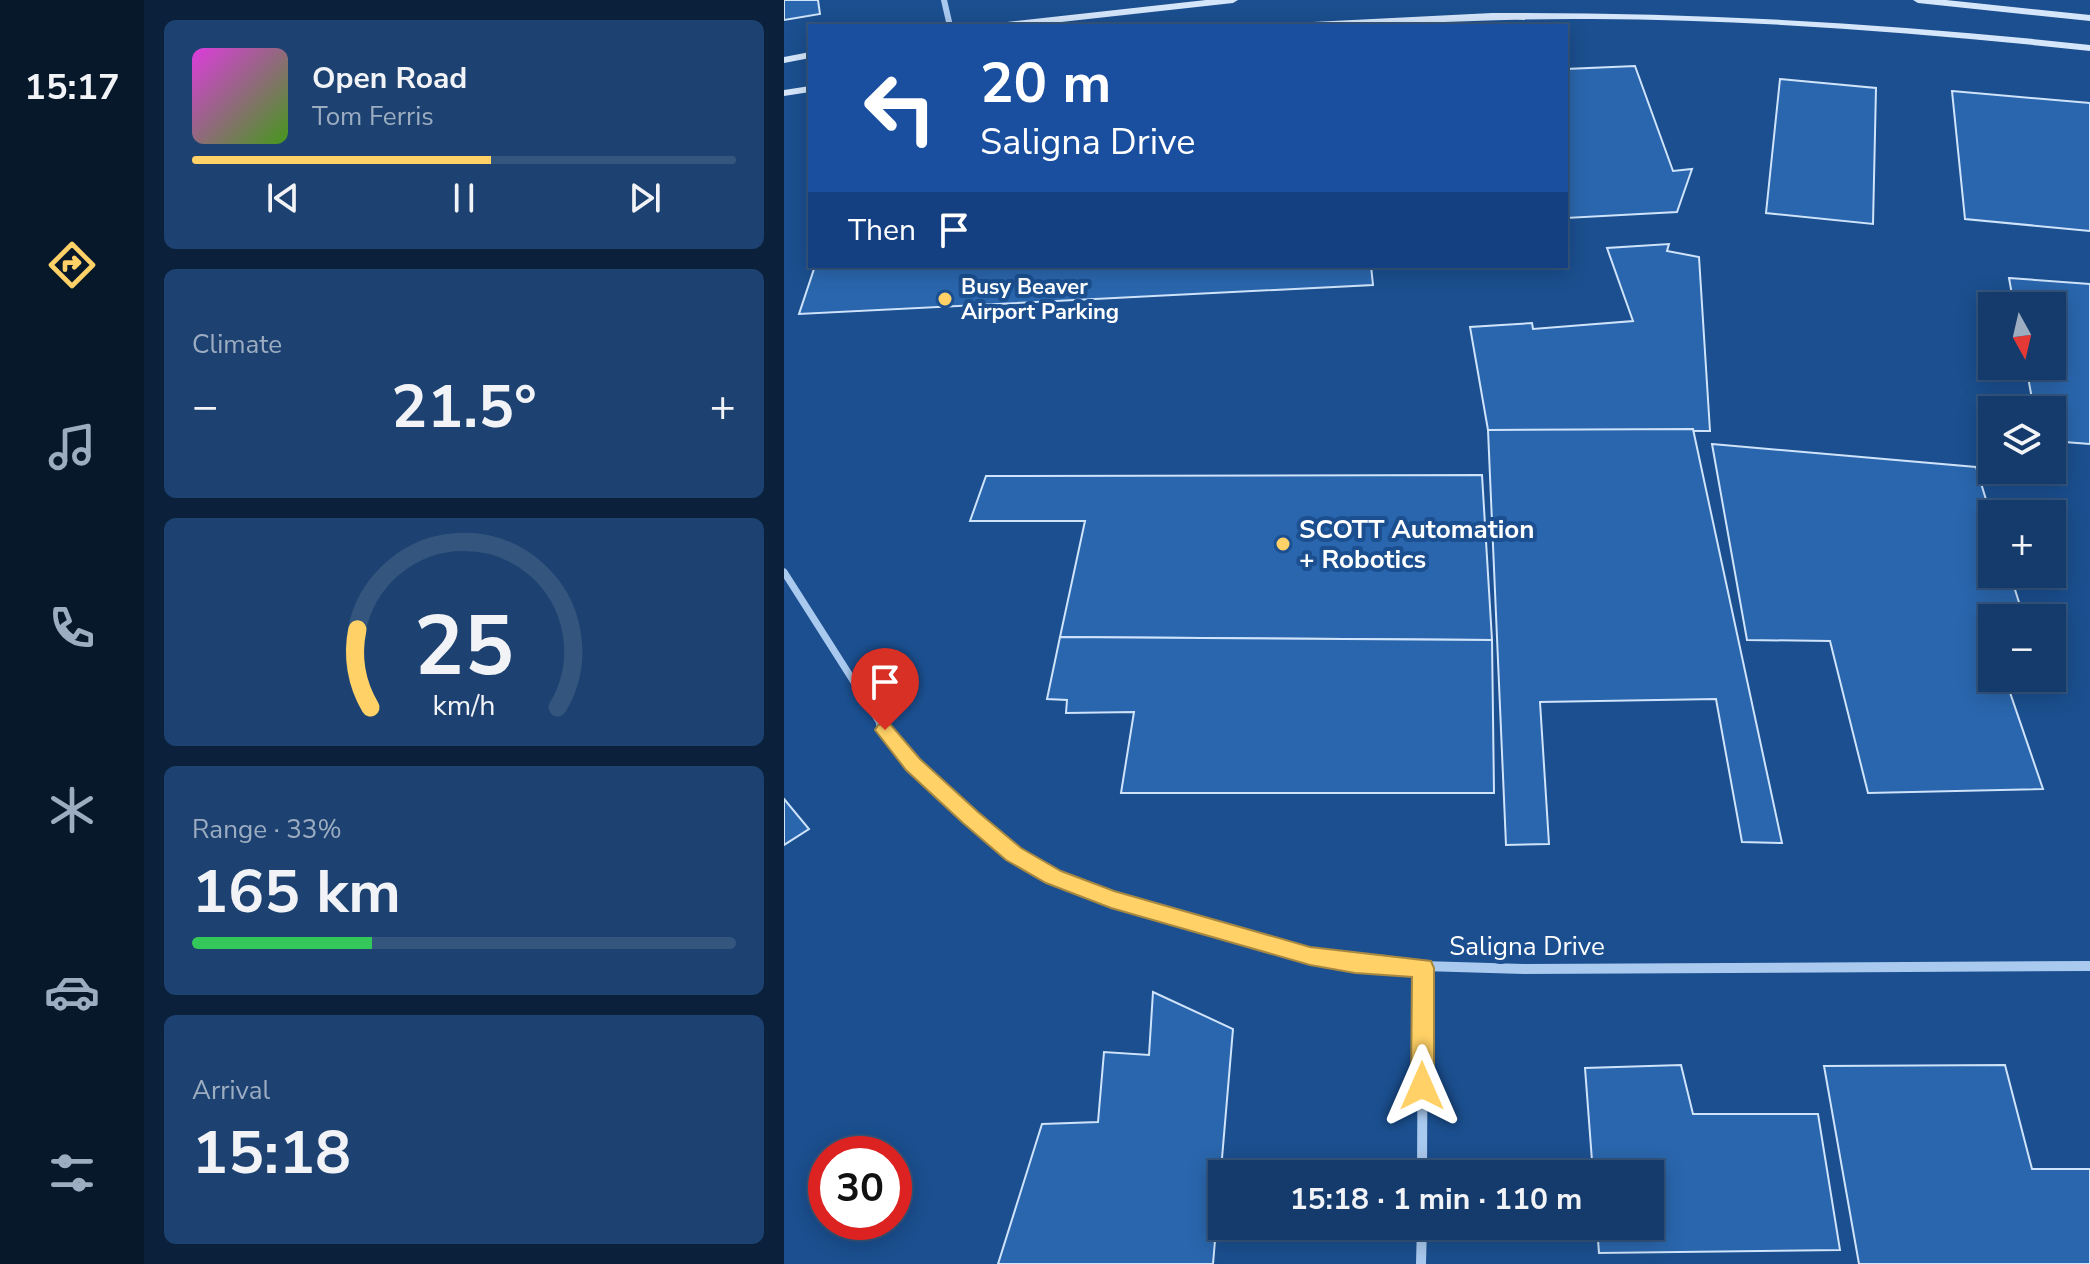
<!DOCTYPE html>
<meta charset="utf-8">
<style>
body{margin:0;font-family:"Nunito Sans",sans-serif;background:#1d4271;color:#f1f3f6;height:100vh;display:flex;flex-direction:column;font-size:30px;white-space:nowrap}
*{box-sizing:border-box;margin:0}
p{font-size:26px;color:#9dadc1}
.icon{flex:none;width:44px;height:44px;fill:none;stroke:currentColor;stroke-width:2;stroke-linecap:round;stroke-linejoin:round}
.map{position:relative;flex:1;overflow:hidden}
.side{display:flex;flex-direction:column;gap:20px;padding:20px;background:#0b203b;width:640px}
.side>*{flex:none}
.hud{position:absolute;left:24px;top:24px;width:760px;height:244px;border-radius:0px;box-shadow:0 4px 20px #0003,0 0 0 2px #33557e;background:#1a4fa0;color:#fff;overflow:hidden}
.needle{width:52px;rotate:172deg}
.controls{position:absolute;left:1194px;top:292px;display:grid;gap:16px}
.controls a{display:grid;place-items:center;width:88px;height:88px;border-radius:0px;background:#143b6b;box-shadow:0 4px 20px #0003,0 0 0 2px #33557e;font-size:40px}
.speed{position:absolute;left:24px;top:1136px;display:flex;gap:16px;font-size:40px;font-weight:700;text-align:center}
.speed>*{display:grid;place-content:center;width:104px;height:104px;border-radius:50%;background:#143b6b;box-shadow:0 4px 20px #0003,0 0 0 2px #33557e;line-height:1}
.speed .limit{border:12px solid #d22;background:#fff;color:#111}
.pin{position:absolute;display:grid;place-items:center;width:68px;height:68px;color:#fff;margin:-82px -34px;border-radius:50% 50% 50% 0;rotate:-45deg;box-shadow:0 0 8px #0007}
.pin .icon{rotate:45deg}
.me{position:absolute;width:88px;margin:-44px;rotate:0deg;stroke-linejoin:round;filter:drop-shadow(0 0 6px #0008)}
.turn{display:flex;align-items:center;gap:28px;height:168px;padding:0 40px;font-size:36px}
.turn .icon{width:104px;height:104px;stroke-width:2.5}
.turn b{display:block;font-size:56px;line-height:68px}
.then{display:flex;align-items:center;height:76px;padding:0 40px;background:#0003;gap:16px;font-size:30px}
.big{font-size:60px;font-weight:700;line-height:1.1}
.side .widget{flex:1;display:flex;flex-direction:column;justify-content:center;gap:12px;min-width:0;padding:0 28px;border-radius:12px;background:#1d4271}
.side .dial{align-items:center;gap:0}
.dial svg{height:208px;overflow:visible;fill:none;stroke:#33557e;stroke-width:7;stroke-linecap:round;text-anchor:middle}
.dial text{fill:#f1f3f6;stroke:none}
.song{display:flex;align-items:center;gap:24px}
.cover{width:96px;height:96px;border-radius:12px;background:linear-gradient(135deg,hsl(300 70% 55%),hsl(100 70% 35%))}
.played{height:8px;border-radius:4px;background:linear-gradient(90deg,#ffd166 55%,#33557e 55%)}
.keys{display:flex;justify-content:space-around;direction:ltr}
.heat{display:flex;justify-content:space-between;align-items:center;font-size:44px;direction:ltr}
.charge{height:12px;border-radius:6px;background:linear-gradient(90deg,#34c759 33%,#33557e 0)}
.trip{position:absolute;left:424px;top:1160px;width:456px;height:80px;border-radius:0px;background:#143b6b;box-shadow:0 4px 20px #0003,0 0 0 2px #33557e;font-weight:700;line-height:80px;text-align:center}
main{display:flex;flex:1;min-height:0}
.dock{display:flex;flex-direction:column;width:144px;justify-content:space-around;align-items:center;background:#08182b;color:#9dadc1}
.dock .icon{width:56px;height:56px}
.dock .on{color:#ffd166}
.dock b{font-size:36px;color:#f1f3f6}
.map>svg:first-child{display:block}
.building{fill:#2a66ad;stroke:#cfe3fa;stroke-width:2}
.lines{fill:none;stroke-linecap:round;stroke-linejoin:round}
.street-far2{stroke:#a9c9ee;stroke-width:6}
.street-far1{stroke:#a9c9ee;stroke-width:7}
.street{stroke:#a9c9ee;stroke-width:10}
.secondary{fill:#d6e6fa;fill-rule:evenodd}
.route{fill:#ffd166;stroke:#a68842;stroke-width:2}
.poi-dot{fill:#ffd166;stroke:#1b4f8f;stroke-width:3}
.labels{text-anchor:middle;stroke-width:8;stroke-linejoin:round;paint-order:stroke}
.far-poi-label{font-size:22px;font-weight:bold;fill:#fff;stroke:#1b4f8f;text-anchor:start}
.poi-label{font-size:26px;font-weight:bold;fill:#fff;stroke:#1b4f8f;text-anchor:start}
.street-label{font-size:26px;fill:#fff;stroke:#1b4f8f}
</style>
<main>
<nav class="dock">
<b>15:17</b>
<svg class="icon on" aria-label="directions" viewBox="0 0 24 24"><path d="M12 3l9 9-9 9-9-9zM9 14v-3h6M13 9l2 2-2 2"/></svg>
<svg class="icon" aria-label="music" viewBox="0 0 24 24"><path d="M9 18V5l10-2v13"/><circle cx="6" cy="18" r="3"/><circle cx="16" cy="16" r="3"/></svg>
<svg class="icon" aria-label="phone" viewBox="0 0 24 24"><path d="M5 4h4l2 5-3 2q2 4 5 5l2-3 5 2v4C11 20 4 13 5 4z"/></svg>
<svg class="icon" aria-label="climate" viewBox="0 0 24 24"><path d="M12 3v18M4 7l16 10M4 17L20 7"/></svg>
<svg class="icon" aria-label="car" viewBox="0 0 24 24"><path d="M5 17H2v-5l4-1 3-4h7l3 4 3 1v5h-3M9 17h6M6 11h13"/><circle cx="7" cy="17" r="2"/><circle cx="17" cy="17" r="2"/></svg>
<svg class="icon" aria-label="filters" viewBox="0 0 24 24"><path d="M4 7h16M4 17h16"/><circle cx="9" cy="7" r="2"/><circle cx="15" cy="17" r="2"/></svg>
</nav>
<section class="side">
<div class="widget">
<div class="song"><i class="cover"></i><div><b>Open Road</b><p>Tom Ferris</p></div></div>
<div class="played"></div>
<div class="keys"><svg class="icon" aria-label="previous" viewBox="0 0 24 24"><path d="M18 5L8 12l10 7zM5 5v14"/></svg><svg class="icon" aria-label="pause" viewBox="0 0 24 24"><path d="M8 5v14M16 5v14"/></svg><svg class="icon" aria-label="next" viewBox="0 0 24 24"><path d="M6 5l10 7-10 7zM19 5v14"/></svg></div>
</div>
<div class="widget"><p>Climate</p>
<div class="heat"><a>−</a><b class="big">21.5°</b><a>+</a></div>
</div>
<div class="widget dial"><svg viewBox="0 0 100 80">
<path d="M14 69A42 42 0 1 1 86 69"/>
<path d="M14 69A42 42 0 0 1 9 39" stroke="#ffd166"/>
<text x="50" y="56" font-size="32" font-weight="700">25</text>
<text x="50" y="72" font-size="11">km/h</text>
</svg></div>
<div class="widget"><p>Range · 33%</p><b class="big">165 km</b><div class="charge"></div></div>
<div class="widget"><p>Arrival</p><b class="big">15:18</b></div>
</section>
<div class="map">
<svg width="1306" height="1264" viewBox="0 0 1306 1264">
<rect width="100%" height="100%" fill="#1b4f8f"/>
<!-- building -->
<g class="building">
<path d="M0,0H34L36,14L0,20Z"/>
<path d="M851,66L889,171L908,169L893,212L782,218V69Z"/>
<path d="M996,79L1092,88L1089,224L982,213Z"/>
<path d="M1168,91L1306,103V231L1181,219Z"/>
<path d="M885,244L883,251L915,257L926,431L704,430L686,327L748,323L749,329L849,321L823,248Z"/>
<path d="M31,266H587L589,285L15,314Z"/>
<path d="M1225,278L1306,284V444L1268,441V410H1250L1242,366H1268V306H1230Z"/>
<path d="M909,429L998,843L958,842L932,699L756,702L765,844L722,845L704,430Z"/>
<path d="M928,444L1192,467L1208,519V574H1226L1240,618H1208V678H1221L1259,789L1084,793L1046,641L963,640Z"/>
<path d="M698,475L708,640L276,637L301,521H186L202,476Z"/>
<path d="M276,637L708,640L710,793H337L350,712L282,713L283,700L263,699Z"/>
<path d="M0,799L25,829L0,845Z"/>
<path d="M369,992L449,1029L429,1264H214L258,1124L314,1122L320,1052L365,1055Z"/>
<path d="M897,1065L909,1114H1034L1056,1250L815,1253L813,1226H866V1174H809L801,1068Z"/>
<path d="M1221,1065L1248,1169H1306V1264H1075L1040,1066Z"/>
</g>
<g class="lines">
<!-- street-far2 -->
<path class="street-far2" d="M160,0L166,26"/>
<!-- street-far1 -->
<path class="street-far1" d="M0,572L98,726"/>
<!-- street -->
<g class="street">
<path d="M97,724L129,765L230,854L270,877L327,899L526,956L571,964L740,969L1306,966"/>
<path d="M638,1174L639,968"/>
<path d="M637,1264L638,1226"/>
</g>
<!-- secondary -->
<g class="secondary">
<path d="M422,0H454L449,3L241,26H209L214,23Z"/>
<path d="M1129,0H1162L1306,15V21L1134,3Z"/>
<path d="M708,13C909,12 1107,23 1306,45V51C1140,33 975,20 808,19C707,18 605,26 504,26L509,23Z"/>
<path d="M26,52V58L0,63V57Z"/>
<path d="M26,86V92L0,96V90Z"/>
</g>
</g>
<!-- route -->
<path class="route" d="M101,723L107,725L136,759L194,812L237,848L277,871L330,891L526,947L647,961L650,968V1086L646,1093L638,1096L630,1093L627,1086L628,977L571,973L526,965L327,908L262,883L222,860L179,823L122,770L91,730L94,725Z"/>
<!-- markers -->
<g class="poi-dot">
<circle cx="161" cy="299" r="8"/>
<circle cx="499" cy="544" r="8"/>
</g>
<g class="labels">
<!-- far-poi labels -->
<g class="far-poi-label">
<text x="177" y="294">Busy Beaver<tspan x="177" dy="25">Airport Parking</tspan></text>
</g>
<!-- poi labels -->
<g class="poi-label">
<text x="515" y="538">SCOTT Automation<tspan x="515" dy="30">+ Robotics</tspan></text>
</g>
<!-- street labels -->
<g class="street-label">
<text x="743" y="955">Saligna Drive</text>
</g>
</g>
</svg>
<div class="controls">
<a><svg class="needle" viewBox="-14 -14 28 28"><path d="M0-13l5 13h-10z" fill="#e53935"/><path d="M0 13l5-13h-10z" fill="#9dadc1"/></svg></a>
<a><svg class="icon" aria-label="layers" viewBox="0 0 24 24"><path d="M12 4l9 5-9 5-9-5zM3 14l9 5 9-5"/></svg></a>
<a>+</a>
<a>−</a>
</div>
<div class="speed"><div class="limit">30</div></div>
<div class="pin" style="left:101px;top:730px;background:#d93025"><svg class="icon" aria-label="arrive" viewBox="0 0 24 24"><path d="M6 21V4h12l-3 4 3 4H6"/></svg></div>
<svg class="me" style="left:638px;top:1086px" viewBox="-20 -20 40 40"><path d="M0-17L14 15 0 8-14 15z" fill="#ffd166" stroke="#fff" stroke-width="4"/></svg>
<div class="trip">15:18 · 1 min · 110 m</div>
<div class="hud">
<div class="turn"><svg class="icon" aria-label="left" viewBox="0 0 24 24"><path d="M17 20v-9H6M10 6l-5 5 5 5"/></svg><div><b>20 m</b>Saligna Drive</div></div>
<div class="then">Then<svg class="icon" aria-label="arrive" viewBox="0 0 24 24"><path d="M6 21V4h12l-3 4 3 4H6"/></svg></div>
</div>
</div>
</main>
